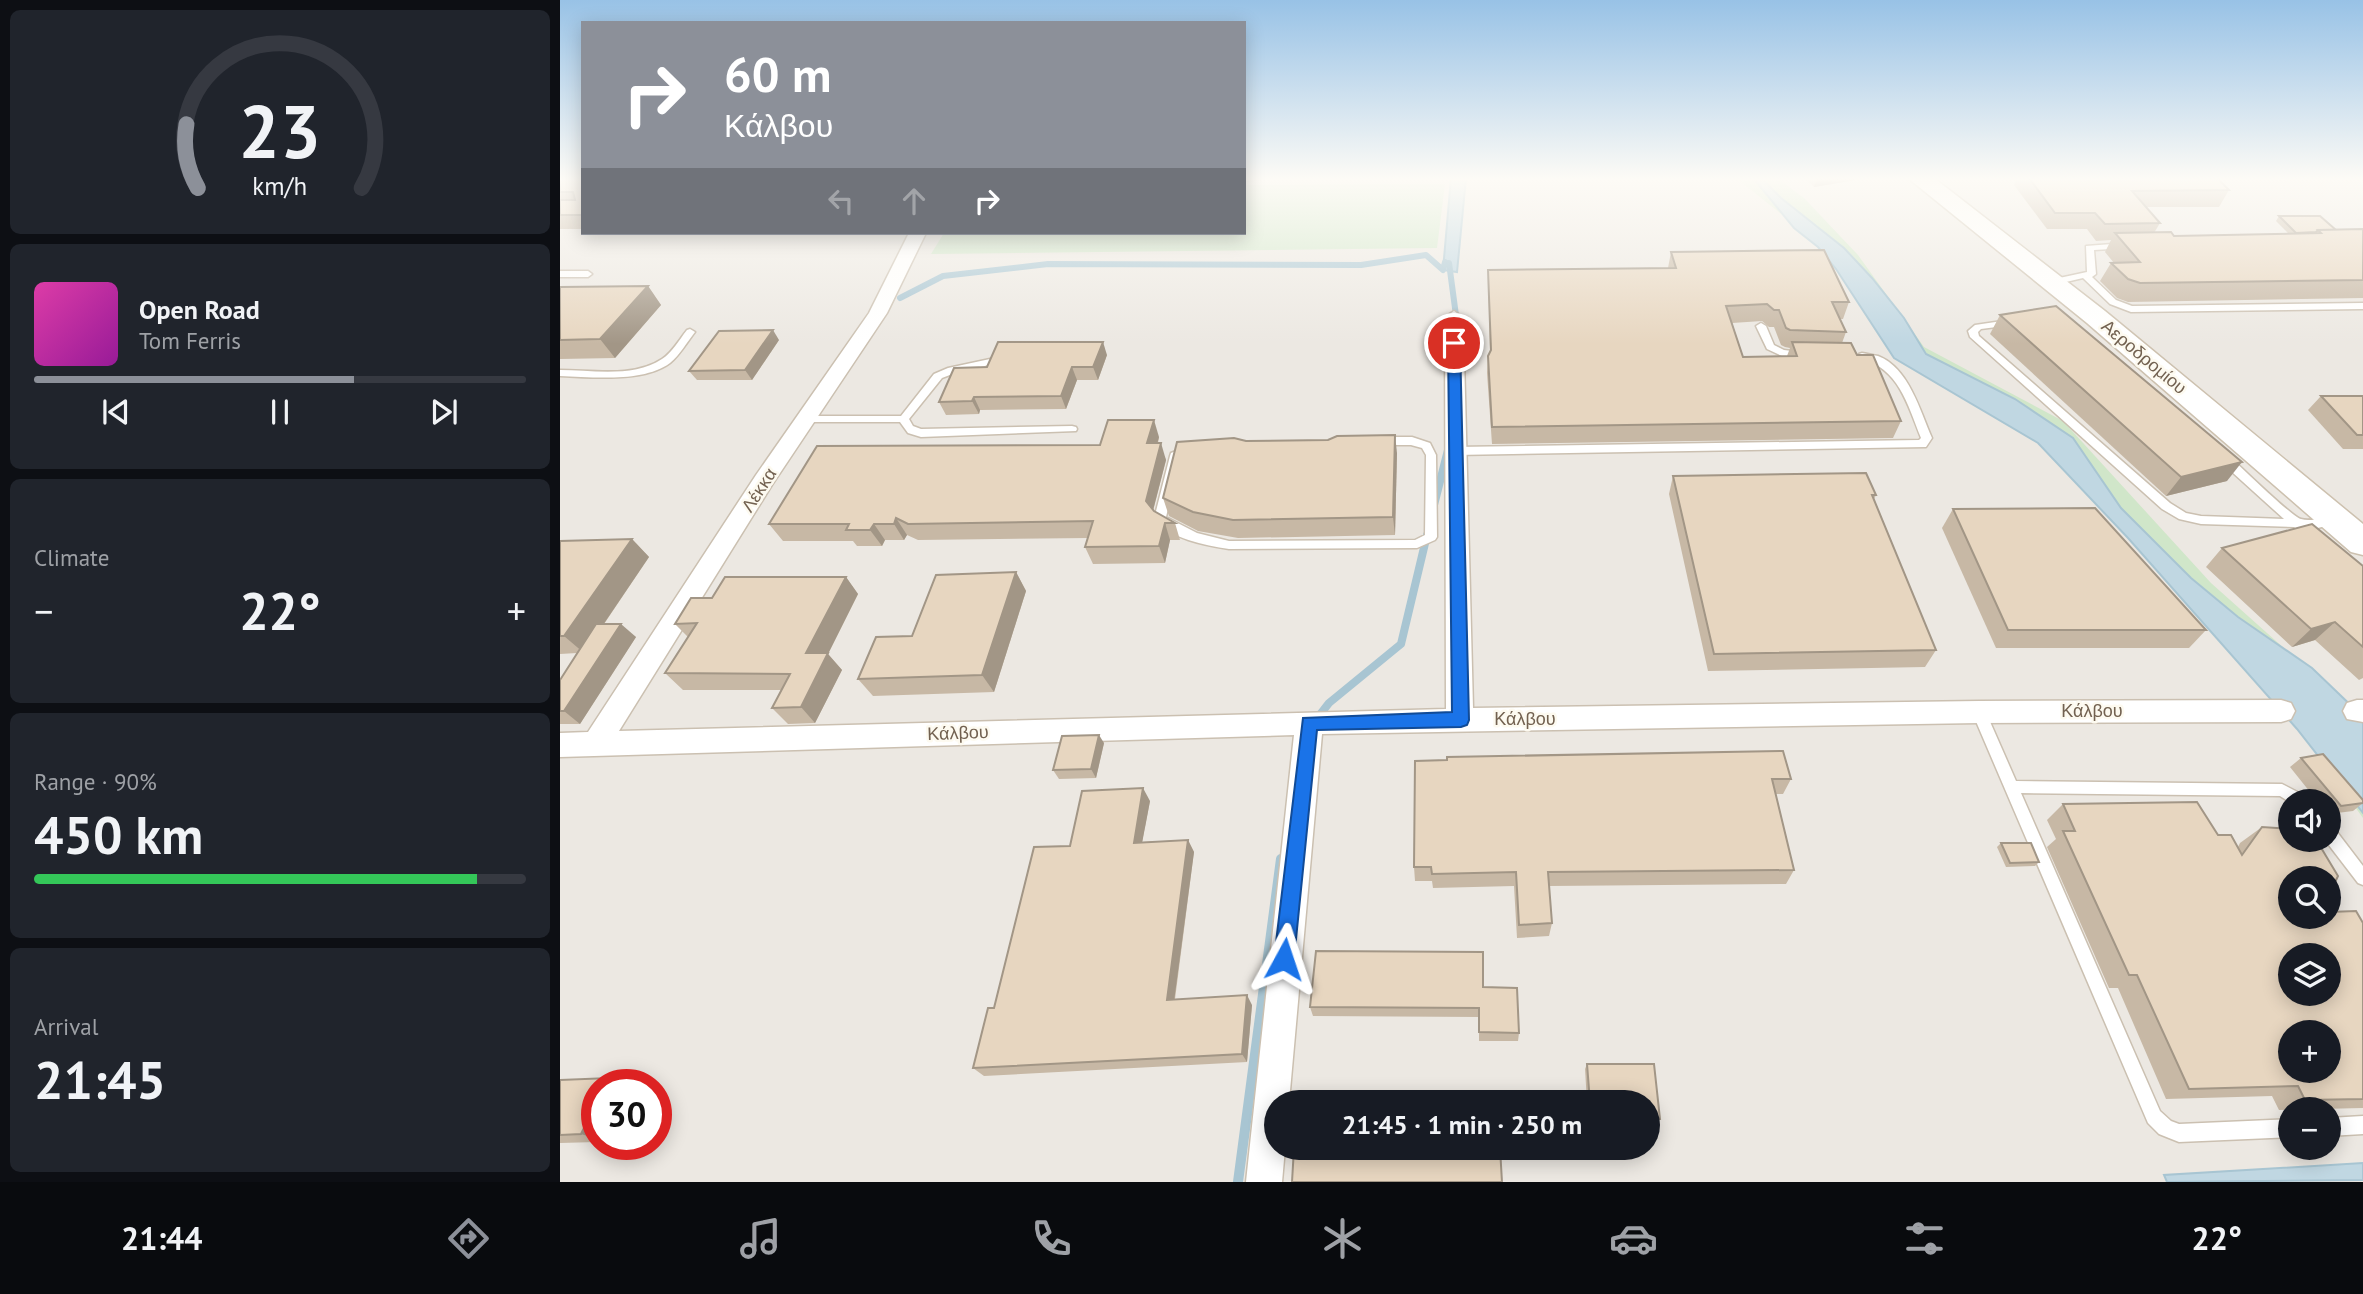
<!DOCTYPE html>
<meta charset="utf-8">
<style>
body{margin:0;font-family:"PT Sans",sans-serif;background:#20242c;color:#f1f3f6;height:100vh;display:flex;flex-direction:column;font-size:26px;white-space:nowrap}
*{box-sizing:border-box;margin:0}
p{font-size:23px;color:#9ea1a6}
.icon{flex:none;width:38px;height:38px;fill:none;stroke:currentColor;stroke-width:2;stroke-linecap:round;stroke-linejoin:round}
.map{position:relative;flex:1;overflow:hidden}
.side{display:flex;flex-direction:column;gap:10px;padding:10px;background:#0d0f14;width:560px}
.side>*{flex:none}
.top-card{position:absolute;left:21px;top:21px;width:665px;height:214px;border-radius:0px;box-shadow:0 4px 18px #0003;background:#8c9099;color:#fff;overflow:hidden}
.fabs{position:absolute;left:1718px;top:789px;display:grid;gap:14px}
.fabs a{display:grid;place-items:center;width:63px;height:63px;border-radius:50%;background:#171b24;box-shadow:0 4px 18px #0003;font-size:35px}
.speed{position:absolute;left:21px;top:1069px;display:flex;gap:14px;font-size:35px;font-weight:700;text-align:center}
.speed>*{display:grid;place-content:center;width:91px;height:91px;border-radius:50%;background:#171b24;box-shadow:0 4px 18px #0003;line-height:1}
.speed .limit{border:10px solid #d22;background:#fff;color:#111}
.pin{position:absolute;display:grid;place-items:center;width:60px;height:60px;color:#fff;margin:-30px;border:4px solid #fff;border-radius:50%;box-shadow:0 2px 7px #0007}
.me{position:absolute;width:77px;margin:-38px;rotate:5deg;stroke-linejoin:round;filter:drop-shadow(0 0 5px #0008)}
.turn{display:flex;align-items:center;gap:24px;height:147px;padding:0 28px;font-size:32px}
.turn .icon{width:91px;height:91px;stroke-width:2.5}
.turn b{display:block;font-size:49px;line-height:60px}
.lanes{display:flex;align-items:center;height:66px;padding:0 28px;background:#0003;justify-content:center;gap:35px;direction:ltr}
.lanes .off{opacity:.35}
.big{font-size:52px;font-weight:600;line-height:1.1}
.side .tile{flex:1;display:flex;flex-direction:column;justify-content:center;gap:10px;min-width:0;padding:0 24px;border-radius:10px;background:#20242c}
.side .dial{align-items:center;gap:0}
.dial svg{height:182px;overflow:visible;fill:none;stroke:#363941;stroke-width:7;stroke-linecap:round;text-anchor:middle}
.dial text{fill:#f1f3f6;stroke:none}
.song{display:flex;align-items:center;gap:21px}
.cover{width:84px;height:84px;border-radius:10px;background:linear-gradient(135deg,hsl(320 70% 55%),hsl(300 70% 35%))}
.played{height:7px;border-radius:4px;background:linear-gradient(90deg,#8c9099 65%,#363941 65%)}
.keys{display:flex;justify-content:space-around;direction:ltr}
.heat{display:flex;justify-content:space-between;align-items:center;font-size:38px;direction:ltr}
.charge{height:10px;border-radius:5px;background:linear-gradient(90deg,#34c759 90%,#363941 0)}
.trip{position:absolute;left:704px;top:1090px;width:396px;height:70px;border-radius:35px;background:#171b24;box-shadow:0 4px 18px #0003;font-weight:600;line-height:70px;text-align:center}
.menu{display:flex;height:112px;justify-content:space-around;align-items:center;background:#090b0e;color:#9ea1a6}
.menu .icon{width:49px;height:49px}
.menu .on{color:#8c9099}
.menu b{font-size:32px;color:#f1f3f6}
main{display:flex;flex:1;min-height:0}
.map>svg:first-child{display:block}
.industrial{fill:#ece8e2;fill-rule:evenodd}
.green{fill:#d0e6c9}
.water{fill:#c0d7e2;stroke:#a8c5d2;stroke-width:2}
.lines{fill:none;stroke-linecap:round;stroke-linejoin:round}
.stream-far2{stroke:#a8c5d2;stroke-width:6}
.stream-far1{stroke:#a8c5d2;stroke-width:8}
.stream{stroke:#a8c5d2;stroke-width:10}
.lane-casing{stroke:#cbc0b1;stroke-width:3}
.street-casing{stroke:#cbc0b1;stroke-width:3}
.secondary-casing{stroke:#cdc1af;stroke-width:3}
.lane{fill:#fff;fill-rule:evenodd}
.street{fill:#fff;fill-rule:evenodd}
.secondary{fill:#fff;fill-rule:evenodd}
.wall{fill:#c7b8a5;fill-rule:evenodd}
.shaded-wall{fill:#a29686}
.building{fill:#e7d6c0;stroke:#a29686;stroke-width:2;fill-rule:evenodd}
.route{fill:#1a73e8;stroke:#114b97;stroke-width:2}
.labels{text-anchor:middle;stroke-width:5;stroke-linejoin:round;paint-order:stroke}
.street-label{font-size:18px;fill:#726150;stroke:#fdfaf0}
</style>
<main>
<section class="side">
<div class="tile dial"><svg viewBox="0 0 100 80">
<path d="M14 69A42 42 0 1 1 86 69"/>
<path d="M14 69A42 42 0 0 1 9 41" stroke="#8c9099"/>
<text x="50" y="56" font-size="32" font-weight="700">23</text>
<text x="50" y="72" font-size="11">km/h</text>
</svg></div>
<div class="tile">
<div class="song"><i class="cover"></i><div><b>Open Road</b><p>Tom Ferris</p></div></div>
<div class="played"></div>
<div class="keys"><svg class="icon" aria-label="previous" viewBox="0 0 24 24"><path d="M18 5L8 12l10 7zM5 5v14"/></svg><svg class="icon" aria-label="pause" viewBox="0 0 24 24"><path d="M8 5v14M16 5v14"/></svg><svg class="icon" aria-label="next" viewBox="0 0 24 24"><path d="M6 5l10 7-10 7zM19 5v14"/></svg></div>
</div>
<div class="tile"><p>Climate</p>
<div class="heat"><a>−</a><b class="big">22°</b><a>+</a></div>
</div>
<div class="tile"><p>Range · 90%</p><b class="big">450 km</b><div class="charge"></div></div>
<div class="tile"><p>Arrival</p><b class="big">21:45</b></div>
</section>
<div class="map">
<svg width="1803" height="1182" viewBox="0 0 1803 1182">
<rect width="100%" height="100%" fill="#faf6ea"/>
<!-- industrial -->
<path class="industrial" d="M0,178H23V233H684V178H1803V1182H0ZM1731,802H1769V840H1731ZM1731,878H1769V917H1731ZM1731,956H1769V994H1731ZM1731,1032H1769V1071H1731ZM37,1085H96V1144H37ZM716,1102H1087V1148H716ZM1731,1110H1769V1148H1731Z"/>
<!-- green -->
<g class="green">
<path d="M1176,178H1217L1244,198L1298,255L1364,347L1503,421L1651,583L1800,716L1803,720V818L1733,721L1478,438L1328,347L1270,253Z"/>
<path d="M885,184L877,248L371,254L384,233H684V185Z"/>
</g>
<!-- water -->
<g class="water">
<path d="M891,178H906L897,272L883,270Z"/>
<path d="M1193,178H1201L1221,198L1284,248L1312,278L1344,318L1366,354L1455,399L1513,438L1561,508L1631,578L1678,617L1752,668L1803,717V813L1737,729L1568,538L1478,443L1334,358L1276,269L1258,247L1234,228Z"/>
<path d="M1803,1163V1180L1607,1182L1604,1175Z"/>
</g>
<g class="lines">
<!-- stream-far2 -->
<g class="stream-far2">
<path d="M889,263L897,323"/>
<path d="M340,298L383,276L488,264L801,265L866,255L883,270L885,262"/>
</g>
<!-- stream-far1 -->
<g class="stream-far1">
<path d="M874,505L888,450"/>
<path d="M755,721L769,703L841,644L867,535"/>
</g>
<!-- stream -->
<path class="stream" d="M678,1182L721,859"/>
<defs>
<g id="lane">
<path d="M684,178H706L684,181Z"/>
<path d="M1565,243L1568,244V248L1534,250L1536,274L1532,277L1556,300L1572,306L1803,303V309L1571,312L1550,304L1523,278L1493,285L1488,282L1490,280L1527,272L1526,246Z"/>
<path d="M0,271H28L32,274L28,277H0Z"/>
<path d="M1449,320L1454,323L1452,325L1421,329L1418,332L1419,336L1610,503L1626,513L1641,516L1724,519L1662,463L1661,460L1666,456L1670,457C1681,467 1732,517 1741,519C1754,523 1767,514 1779,516L1781,519L1779,522L1758,528H1749L1757,536L1751,540L1734,527L1641,524L1619,519L1602,509L1410,337L1408,331L1415,325Z"/>
<path d="M1201,323L1206,326L1214,345L1224,350L1248,353V357L1222,356L1207,349L1196,326Z"/>
<path d="M130,329L135,332C127,342 120,355 110,363C83,383 32,377 0,376V370C32,370 74,378 102,359C112,353 119,340 127,330Z"/>
<path d="M1302,353C1307,354 1313,355 1318,356C1349,368 1360,411 1372,438L1366,447L895,455L890,451L895,447L1359,440L1361,438C1347,403 1339,368 1299,358V354Z"/>
<path d="M430,359L433,360V364L395,373L382,378L349,419L353,426L361,429L512,426L516,427L517,429L516,431L361,437L348,433L340,422H246L241,419L246,416H341L374,374L388,368Z"/>
<path d="M792,437H852L870,443L876,455L877,537L875,540L857,548L669,549C644,545 611,539 594,519L610,456L611,453L634,444H672L690,449L768,448ZM794,445H851L862,448L866,455L865,535L855,540L669,541L637,533L606,517L620,458L635,452H672L690,457L770,456Z"/>
<path d="M1419,706L1424,708L1456,781L1722,784L1747,797L1749,802L1731,803L1720,796L1461,793L1600,1111L1611,1121L1619,1124L1731,1119V1137L1619,1142L1599,1134L1588,1123L1412,712L1414,708Z"/>
<path d="M1769,826L1774,828L1803,866V885L1798,883L1765,840H1769Z"/>
<path d="M1803,1116V1134L1769,1136V1118Z"/>
</g>
<g id="street">
<path d="M349,233H366L327,313L212,485L59,731L886,709L885,317L894,311L903,317L913,708L1419,701L1721,700L1731,703L1735,711L1731,719L1721,722L1419,723L762,734L729,1102H716V1148H725L722,1182H686L734,735L0,757V733L28,732L196,475L309,313Z"/>
<path d="M1797,700H1803V722L1787,719L1783,711L1787,703Z"/>
</g>
<path id="secondary" d="M1348,178H1374L1545,311L1803,524V555L1791,552L1527,323Z"/>
</defs>
<!-- lane casing -->
<use href="#lane" class="lane-casing"/>
<!-- street casing -->
<use href="#street" class="street-casing"/>
<!-- secondary casing -->
<use href="#secondary" class="secondary-casing"/>
<!-- lane -->
<use href="#lane" class="lane"/>
<!-- street -->
<use href="#street" class="street"/>
<!-- secondary -->
<use href="#secondary" class="secondary"/>
</g>
<!-- wall -->
<g class="wall">
<rect x="0" y="178" width="23" height="51"/>
<path d="M1245,178H1308L1254,187Z"/>
<path d="M1457,178H1657L1669,190L1659,207H1586L1600,223L1594,233L1614,236L1729,234L1716,221L1719,216L1776,230L1803,229V298L1568,302L1557,298L1540,281L1551,263H1554L1545,252L1551,240L1536,241L1527,229H1487L1454,185Z"/>
<path d="M1111,252L1289,302L1283,319H1280L1286,332L1282,343L1297,355L1341,421L1333,438L932,444L927,373L928,356L930,352L928,270L1108,268ZM1202,321L1209,327H1214L1221,345L1225,347L1230,348L1227,356L1183,357L1172,323Z"/>
<path d="M88,286L101,305L55,358L0,359V287Z"/>
<path d="M1440,315L1667,481L1606,496L1430,334Z"/>
<path d="M219,340L192,380H137L129,371Z"/>
<path d="M547,355L538,380H517L506,409L420,410L419,414L386,415L379,402L427,367Z"/>
<path d="M1761,396H1803V449H1783L1748,410Z"/>
<path d="M599,437L598,443L606,460L593,511L615,523L620,540H610L605,563L533,564L525,547L528,538L358,540L347,535L344,540H325L322,546H297L293,541H223L209,524L540,445Z"/>
<path d="M686,441L837,453L835,535L678,538L638,531L609,516L603,498Z"/>
<path d="M1113,476L1316,495L1314,499L1376,650L1365,667L1148,671L1109,494Z"/>
<path d="M1393,509L1646,630L1629,648H1436L1382,528Z"/>
<path d="M72,539L89,557L44,624L76,637L20,724H0V680L17,653L0,654V541Z"/>
<path d="M1662,548L1803,566V678L1799,680L1755,640L1732,647L1646,567Z"/>
<path d="M456,572L466,591L434,692L313,696L298,679L352,636Z"/>
<path d="M286,577L298,594L268,654L282,670L255,723L228,724L212,708L222,690H123L105,673L128,637L115,624L152,598Z"/>
<path d="M544,743L536,778L499,779L493,770Z"/>
<path d="M1741,758L1803,800V803L1793,811L1769,814V802H1758L1730,767Z"/>
<path d="M887,760L1231,779L1223,794H1216L1234,870L1226,884L989,886L992,923L989,936L957,938L954,886L873,888L872,881H855L854,867Z"/>
<path d="M590,801L582,842L628,840L634,852L615,999L692,1005L687,1062L424,1076L413,1068L510,846Z"/>
<path d="M1503,804L1658,835L1678,847L1680,843L1702,827L1731,917L1803,923V1108L1719,1110L1712,1096L1606,1099L1558,988H1549L1487,847L1496,839L1487,820Z"/>
<path d="M1441,843L1479,862L1475,866L1446,867L1437,847Z"/>
<path d="M923,987L959,1033L958,1041H919V1017L753,1016L750,1007Z"/>
<path d="M1027,1064H1094L1100,1119L1096,1124H1087V1102H1027L1025,1069Z"/>
<path d="M49,1078L66,1085H37V1142L0,1143V1080Z"/>
</g>
<!-- shaded-wall -->
<g class="shaded-wall">
<path d="M1257,178H1308L1254,187Z"/>
<path d="M88,286L101,305L55,358L40,339Z"/>
<path d="M213,330L219,340L192,380L185,370Z"/>
<path d="M543,342L547,355L538,380L533,367Z"/>
<path d="M512,367L517,380L506,409L501,396Z"/>
<path d="M414,397L420,410L419,414L412,401Z"/>
<path d="M594,420L599,437L593,460L587,443Z"/>
<path d="M835,435L837,453L835,535L833,517Z"/>
<path d="M601,443L606,460L591,518L586,501Z"/>
<path d="M1682,462L1667,481L1606,496L1621,477Z"/>
<path d="M336,518L347,535L344,540L334,524Z"/>
<path d="M605,523L610,540L605,563L599,546Z"/>
<path d="M314,524L325,540L322,546L310,530Z"/>
<path d="M72,539L89,557L24,653L4,636Z"/>
<path d="M456,572L466,591L434,692L422,675Z"/>
<path d="M286,577L298,594L268,654L282,670L255,723L241,707L246,653Z"/>
<path d="M1775,622L1755,640L1732,647L1751,629Z"/>
<path d="M61,624L76,637L20,724L4,711Z"/>
<path d="M539,735L544,743L536,778L531,769Z"/>
<path d="M583,788L590,801L580,854L574,843Z"/>
<path d="M628,840L634,852L613,1009L607,1000Z"/>
<path d="M687,995L692,1005L687,1062L682,1054Z"/>
<path d="M49,1078L66,1085H45Z"/>
<path d="M37,1102V1139L21,1134Z"/>
</g>
<!-- building -->
<g class="building">
<path d="M0,178H23V215H0V200H15L13,192H0Z"/>
<path d="M1469,178H1657L1669,190L1572,191L1600,223L1545,224L1535,213H1495Z"/>
<path d="M1719,216H1760L1776,230H1758L1756,232L1736,233Z"/>
<path d="M1803,229V280L1580,283L1568,279L1551,263L1580,262L1555,233L1611,232L1614,236L1761,233L1758,230Z"/>
<path d="M1264,250L1289,302H1272L1286,332L1230,330L1226,328L1219,310H1214L1207,304L1166,306L1183,357L1237,356L1232,342L1291,343L1297,355H1313L1341,421L932,427L928,356L931,350L928,270L1116,268L1111,252Z"/>
<path d="M88,286L40,339L0,340V287Z"/>
<path d="M1496,306L1682,462L1621,477L1440,315Z"/>
<path d="M213,330L185,370L129,371L159,331Z"/>
<path d="M438,342H543L533,367H512L501,396L414,397L412,401L379,402L394,368L427,367Z"/>
<path d="M1761,396H1803V435H1797Z"/>
<path d="M548,420H594L587,443H601L586,501L594,511L615,523H605L599,546L525,547L533,521L348,524L336,518L334,524H314L310,530H286L289,524H209L257,446L540,445Z"/>
<path d="M835,435L833,517L673,520L633,512L603,498L617,442L674,438L686,441L768,440L777,436Z"/>
<path d="M1306,473L1316,495H1312L1376,650L1154,654L1113,476Z"/>
<path d="M1535,508L1646,630H1448L1393,509Z"/>
<path d="M1752,524L1803,566V647L1775,622L1751,629L1662,548Z"/>
<path d="M72,539L4,636H0V541Z"/>
<path d="M456,572L422,675L298,679L316,637L352,636L376,575Z"/>
<path d="M165,577H286L246,653H268L241,707L212,708L230,674L105,673L137,623L115,624L131,598H152Z"/>
<path d="M36,624H61L4,711H0V680Z"/>
<path d="M539,735L531,769L493,770L502,736Z"/>
<path d="M1223,751L1231,779H1212L1234,870L988,872L992,923L959,925L956,872L872,874L871,867H854L855,761L887,760V757Z"/>
<path d="M1763,754L1803,800V803L1781,806L1741,758Z"/>
<path d="M583,788L574,843L628,840L607,1000L687,995L682,1054L413,1068L428,1008H434L474,847L510,846L522,791Z"/>
<path d="M1637,802L1658,835H1671L1682,855L1702,827L1730,829L1731,840H1749L1760,846L1778,876L1769,895V878H1731V917H1769V912L1796,911L1803,923V1099L1745,1100L1738,1086L1629,1089L1577,975H1569L1503,831H1515L1503,804ZM1731,956H1769V994H1731ZM1731,1032H1769V1071H1731Z"/>
<path d="M1441,843H1471L1479,862L1450,863Z"/>
<path d="M756,951L923,952V987L957,988L959,1033L919,1032V1008L750,1007Z"/>
<path d="M1027,1064H1094L1100,1119H1087V1102H1030Z"/>
<path d="M49,1078L45,1085H37V1102L21,1134L0,1135V1080Z"/>
<path d="M734,1148H940L942,1182H732Z"/>
</g>
<!-- sky -->
<linearGradient id="sky" x2="0" y2="1"><stop stop-color="#98c2e6"/><stop offset="0.52" stop-color="#fdfbf6"/><stop offset="1" stop-color="#fdfbf6" stop-opacity="0"/></linearGradient>
<rect width="1803" height="344" fill="url(#sky)"/>
<!-- route -->
<path class="route" d="M894,339L900,343L909,720L907,725L901,727L757,730L734,959L731,967L724,970L717,967L714,959L743,718L892,712L888,343Z"/>
<g class="labels">
<!-- street labels -->
<g class="street-label">
<text transform="translate(1584 357) rotate(40)" y="6">Αεροδρομίου</text>
<text transform="translate(199 490) rotate(-57)" y="6">Λέκκα</text>
<text x="1532" y="717">Κάλβου</text>
<text x="965" y="725">Κάλβου</text>
<text transform="translate(398 733) rotate(-2)" y="6">Κάλβου</text>
</g>
</g>
</svg>
<div class="fabs">
<a><svg class="icon" aria-label="sound" viewBox="0 0 24 24"><path d="M4 9h4l5-4v14l-5-4H4zM17 9q2 3 0 6"/></svg></a>
<a><svg class="icon" aria-label="search" viewBox="0 0 24 24"><circle cx="10" cy="10" r="6"/><path d="M15 15l6 6"/></svg></a>
<a><svg class="icon" aria-label="layers" viewBox="0 0 24 24"><path d="M12 4l9 5-9 5-9-5zM3 14l9 5 9-5"/></svg></a>
<a>+</a>
<a>−</a>
</div>
<div class="speed"><div class="limit">30</div></div>
<div class="pin" style="left:894px;top:343px;background:#d93025"><svg class="icon" aria-label="arrive" viewBox="0 0 24 24"><path d="M6 21V4h12l-3 4 3 4H6"/></svg></div>
<svg class="me" style="left:724px;top:959px" viewBox="-20 -20 40 40"><path d="M0-17L14 15 0 8-14 15z" fill="#1a73e8" stroke="#fff" stroke-width="4"/></svg>
<div class="trip">21:45 · 1 min · 250 m</div>
<div class="top-card">
<div class="turn"><svg class="icon" aria-label="right" viewBox="0 0 24 24"><path d="M7 20v-9h11M14 6l5 5-5 5"/></svg><div><b>60 m</b>Κάλβου</div></div>
<div class="lanes"><svg class="icon off" aria-label="left" viewBox="0 0 24 24"><path d="M17 20v-9H6M10 6l-5 5 5 5"/></svg><svg class="icon off" aria-label="ahead" viewBox="0 0 24 24"><path d="M12 20V5M6 11l6-6 6 6"/></svg><svg class="icon" aria-label="right" viewBox="0 0 24 24"><path d="M7 20v-9h11M14 6l5 5-5 5"/></svg></div>
</div>
</div>
</main>
<nav class="menu">
<b>21:44</b>
<svg class="icon on" aria-label="directions" viewBox="0 0 24 24"><path d="M12 3l9 9-9 9-9-9zM9 14v-3h6M13 9l2 2-2 2"/></svg>
<svg class="icon" aria-label="music" viewBox="0 0 24 24"><path d="M9 18V5l10-2v13"/><circle cx="6" cy="18" r="3"/><circle cx="16" cy="16" r="3"/></svg>
<svg class="icon" aria-label="phone" viewBox="0 0 24 24"><path d="M5 4h4l2 5-3 2q2 4 5 5l2-3 5 2v4C11 20 4 13 5 4z"/></svg>
<svg class="icon" aria-label="climate" viewBox="0 0 24 24"><path d="M12 3v18M4 7l16 10M4 17L20 7"/></svg>
<svg class="icon" aria-label="car" viewBox="0 0 24 24"><path d="M5 17H2v-5l4-1 3-4h7l3 4 3 1v5h-3M9 17h6M6 11h13"/><circle cx="7" cy="17" r="2"/><circle cx="17" cy="17" r="2"/></svg>
<svg class="icon" aria-label="filters" viewBox="0 0 24 24"><path d="M4 7h16M4 17h16"/><circle cx="9" cy="7" r="2"/><circle cx="15" cy="17" r="2"/></svg>
<b>22°</b>
</nav>
